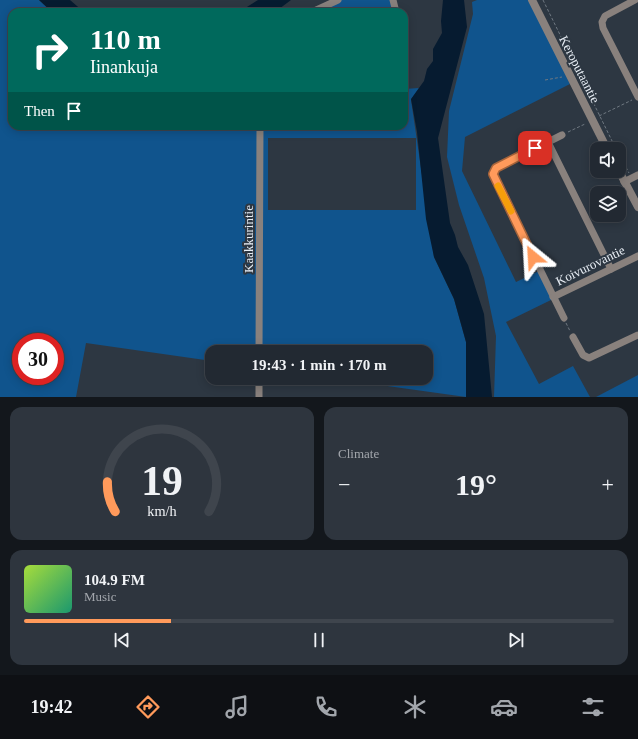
<!DOCTYPE html>
<meta charset="utf-8">
<style>
body{margin:0;font-family:"Times New Roman",serif;background:#2e353e;color:#f1f3f6;height:100vh;display:flex;flex-direction:column;font-size:15px;white-space:nowrap}
*{box-sizing:border-box;margin:0}
p{font-size:13px;color:#a2a6ac}
.icon{flex:none;width:22px;height:22px;fill:none;stroke:currentColor;stroke-width:2;stroke-linecap:round;stroke-linejoin:round}
.map{position:relative;height:397px;overflow:hidden}
.details{display:flex;flex-direction:column;gap:10px;padding:10px;background:#13171c;flex:1}
.details>*{flex:none}
.top-card{position:absolute;left:8px;top:8px;width:400px;height:122px;border-radius:12px;box-shadow:0 2px 10px #0003,0 0 0 1px #3f454d;background:#00695c;color:#fff;overflow:hidden}
.fabs{position:absolute;left:590px;top:142px;display:grid;gap:8px}
.fabs a{display:grid;place-items:center;width:36px;height:36px;border-radius:8px;background:#222932;box-shadow:0 2px 10px #0003,0 0 0 1px #3f454d;font-size:20px}
.speed{position:absolute;left:12px;top:333px;display:flex;gap:8px;font-size:20px;font-weight:700;text-align:center}
.speed>*{display:grid;place-content:center;width:52px;height:52px;border-radius:50%;background:#222932;box-shadow:0 2px 10px #0003,0 0 0 1px #3f454d;line-height:1}
.speed .limit{border:6px solid #d22;background:#fff;color:#111}
.pin{position:absolute;display:grid;place-items:center;width:34px;height:34px;color:#fff;margin:-17px;border-radius:8px;box-shadow:0 2px 6px #0006}
.me{position:absolute;width:44px;margin:-22px;rotate:333deg;stroke-linejoin:round;filter:drop-shadow(0 0 3px #0008)}
.turn{display:flex;align-items:center;gap:14px;height:84px;padding:0 16px;font-size:18px}
.turn .icon{width:52px;height:52px;stroke-width:2.5}
.turn b{display:block;font-size:28px;line-height:34px}
.then{display:flex;align-items:center;height:38px;padding:0 16px;background:#0003;gap:8px;font-size:15px}
.big{font-size:30px;font-weight:700;line-height:1.1}
.details .tile{flex:1;display:flex;flex-direction:column;justify-content:center;gap:6px;min-width:0;padding:0 14px;border-radius:12px;background:#2e353e}
.details .dial{align-items:center;gap:0}
.dial svg{height:104px;overflow:visible;fill:none;stroke:#3f454d;stroke-width:7;stroke-linecap:round;text-anchor:middle}
.dial text{fill:#f1f3f6;stroke:none}
.song{display:flex;align-items:center;gap:12px}
.cover{width:48px;height:48px;border-radius:6px;background:linear-gradient(135deg,hsl(80 70% 55%),hsl(160 70% 35%))}
.played{height:4px;border-radius:2px;background:linear-gradient(90deg,#ff9a5b 25%,#3f454d 25%)}
.keys{display:flex;justify-content:space-around;direction:ltr}
.heat{display:flex;justify-content:space-between;align-items:center;font-size:22px;direction:ltr}
.details .tiles{flex:1;display:grid;gap:10px;grid-template-columns:1fr 1fr}
.tile:last-child{grid-column:span 2}
.trip{position:absolute;left:205px;top:345px;width:228px;height:40px;border-radius:12px;background:#222932;box-shadow:0 2px 10px #0003,0 0 0 1px #3f454d;font-weight:700;line-height:40px;text-align:center}
.menu{display:flex;height:64px;justify-content:space-around;align-items:center;background:#0e1014;color:#a2a6ac}
.menu .icon{width:28px;height:28px}
.menu .selected{color:#ff9a5b}
.menu b{font-size:18px;color:#f1f3f6}
.map>svg:first-child{display:block}
.green{fill:#10548d;fill-rule:evenodd}
.water{fill:#061b30}
.lines{fill:none;stroke-linecap:round;stroke-linejoin:round}
.path{stroke:#6f7881;stroke-width:1;stroke-dasharray:3 2;stroke-linecap:butt}
.minor{stroke:#89817d;stroke-width:7}
.tertiary{stroke:#89817d;stroke-width:8}
.route-casing{stroke:#a6643b;stroke-width:10}
.route{stroke:#ff9a5b;stroke-width:7}
.slow{stroke:#f59e0b;stroke-width:7}
.labels{text-anchor:middle;stroke-width:4;stroke-linejoin:round;paint-order:stroke}
.street-label{font-size:13px;fill:#e8eef5;stroke:#2d3742}
</style>
<div class="map">
<svg width="638" height="397" viewBox="0 0 638 397">
<rect width="100%" height="100%" fill="#2d3742"/>
<!-- green -->
<g class="green">
<path d="M0,0H39L52,12H12V126H404V89L419,88L411,100L434,257L454,299L466,342V397L330,378H426V352H212V361L86,343L76,397H0ZM268,138H416V210H268ZM21,342H55V376H21Z"/>
<path d="M341,0H390L394,12H316Z"/>
<path d="M477,0H530L570,84L465,137L462,171L516,282L539,271L553,299L506,322L539,384L573,366L590,397H494L496,336L484,278L459,205L447,157L449,111L473,14L472,2Z"/>
<path d="M638,375V397H596Z"/>
</g>
<!-- water -->
<g class="water">
<path d="M39,0H70L84,12H52Z"/>
<path d="M258,0H291L275,12H239Z"/>
<path d="M443,0H464L467,27L438,138L450,223L455,235L458,247L468,265L484,314L492,397H466V342L454,299L434,257L426,219L417,132L411,99L424,81L427,69L433,61V49L442,33L441,21Z"/>
</g>
<g class="lines">
<!-- path -->
<g class="path">
<path d="M543,0L616,149"/>
<path d="M545,80L562,77"/>
<path d="M599,116L632,100"/>
<path d="M568,132L585,124"/>
<path d="M619,154L629,173"/>
<path d="M566,323L570,331"/>
</g>
<!-- minor -->
<g class="minor">
<path d="M393,0L396,12"/>
<path d="M635,0L605,16L602,22L603,28L638,97"/>
<path d="M312,12L338,0"/>
<path d="M562,135L496,168L493,174L564,318"/>
<path d="M548,142L611,269"/>
<path d="M624,182L638,175"/>
<path d="M553,297L638,256"/>
<path d="M573,337L583,355L589,358L638,335"/>
<path d="M259,352L260,126"/>
<path d="M259,397V378"/>
</g>
<!-- tertiary -->
<g class="tertiary">
<path d="M532,0L607,149"/>
<path d="M619,171L638,207"/>
</g>
</g>
<g class="lines">
<defs>
<path id="route" d="M533,257L493,174L496,168L535,148"/>
</defs>
<!-- route casing -->
<use href="#route" class="route-casing"/>
<!-- route -->
<use href="#route" class="route"/>
<!-- slow -->
<path class="slow" d="M498,186L511,211"/>
</g>
<g class="labels">
<!-- street labels -->
<g class="street-label">
<text transform="translate(580 69) rotate(63)" y="5">Keroputaantie</text>
<text transform="translate(248 239) rotate(-90)" y="5">Kaakkurintie</text>
<text transform="translate(590 265) rotate(-26)" y="5">Koivurovantie</text>
</g>
</g>
</svg>
<div class="fabs">
<a><svg class="icon" aria-label="sound" viewBox="0 0 24 24"><path d="M4 9h4l5-4v14l-5-4H4zM17 9q2 3 0 6"/></svg></a>
<a><svg class="icon" aria-label="layers" viewBox="0 0 24 24"><path d="M12 4l9 5-9 5-9-5zM3 14l9 5 9-5"/></svg></a>
</div>
<div class="speed"><div class="limit">30</div></div>
<div class="pin" style="left:535px;top:148px;background:#d93025"><svg class="icon" aria-label="arrive" viewBox="0 0 24 24"><path d="M6 21V4h12l-3 4 3 4H6"/></svg></div>
<svg class="me" style="left:533px;top:257px" viewBox="-20 -20 40 40"><path d="M0-17L14 15 0 8-14 15z" fill="#ff9a5b" stroke="#fff" stroke-width="4"/></svg>
<div class="trip">19:43 · 1 min · 170 m</div>
<div class="top-card">
<div class="turn"><svg class="icon" aria-label="right" viewBox="0 0 24 24"><path d="M7 20v-9h11M14 6l5 5-5 5"/></svg><div><b>110 m</b>Iinankuja</div></div>
<div class="then">Then<svg class="icon" aria-label="arrive" viewBox="0 0 24 24"><path d="M6 21V4h12l-3 4 3 4H6"/></svg></div>
</div>
</div>
<section class="details">
<div class="tiles">
<div class="tile dial"><svg viewBox="0 0 100 80">
<path d="M14 69A42 42 0 1 1 86 69"/>
<path d="M14 69A42 42 0 0 1 8 46" stroke="#ff9a5b"/>
<text x="50" y="56" font-size="32" font-weight="700">19</text>
<text x="50" y="72" font-size="11">km/h</text>
</svg></div>
<div class="tile"><p>Climate</p>
<div class="heat"><a>−</a><b class="big">19°</b><a>+</a></div>
</div>
<div class="tile">
<div class="song"><i class="cover"></i><div><b>104.9 FM</b><p>Music</p></div></div>
<div class="played"></div>
<div class="keys"><svg class="icon" aria-label="previous" viewBox="0 0 24 24"><path d="M18 5L8 12l10 7zM5 5v14"/></svg><svg class="icon" aria-label="pause" viewBox="0 0 24 24"><path d="M8 5v14M16 5v14"/></svg><svg class="icon" aria-label="next" viewBox="0 0 24 24"><path d="M6 5l10 7-10 7zM19 5v14"/></svg></div>
</div>
</div>
</section>
<nav class="menu">
<b>19:42</b>
<svg class="icon selected" aria-label="directions" viewBox="0 0 24 24"><path d="M12 3l9 9-9 9-9-9zM9 14v-3h6M13 9l2 2-2 2"/></svg>
<svg class="icon" aria-label="music" viewBox="0 0 24 24"><path d="M9 18V5l10-2v13"/><circle cx="6" cy="18" r="3"/><circle cx="16" cy="16" r="3"/></svg>
<svg class="icon" aria-label="phone" viewBox="0 0 24 24"><path d="M5 4h4l2 5-3 2q2 4 5 5l2-3 5 2v4C11 20 4 13 5 4z"/></svg>
<svg class="icon" aria-label="climate" viewBox="0 0 24 24"><path d="M12 3v18M4 7l16 10M4 17L20 7"/></svg>
<svg class="icon" aria-label="car" viewBox="0 0 24 24"><path d="M5 17H2v-5l4-1 3-4h7l3 4 3 1v5h-3M9 17h6M6 11h13"/><circle cx="7" cy="17" r="2"/><circle cx="17" cy="17" r="2"/></svg>
<svg class="icon" aria-label="filters" viewBox="0 0 24 24"><path d="M4 7h16M4 17h16"/><circle cx="9" cy="7" r="2"/><circle cx="15" cy="17" r="2"/></svg>
</nav>
